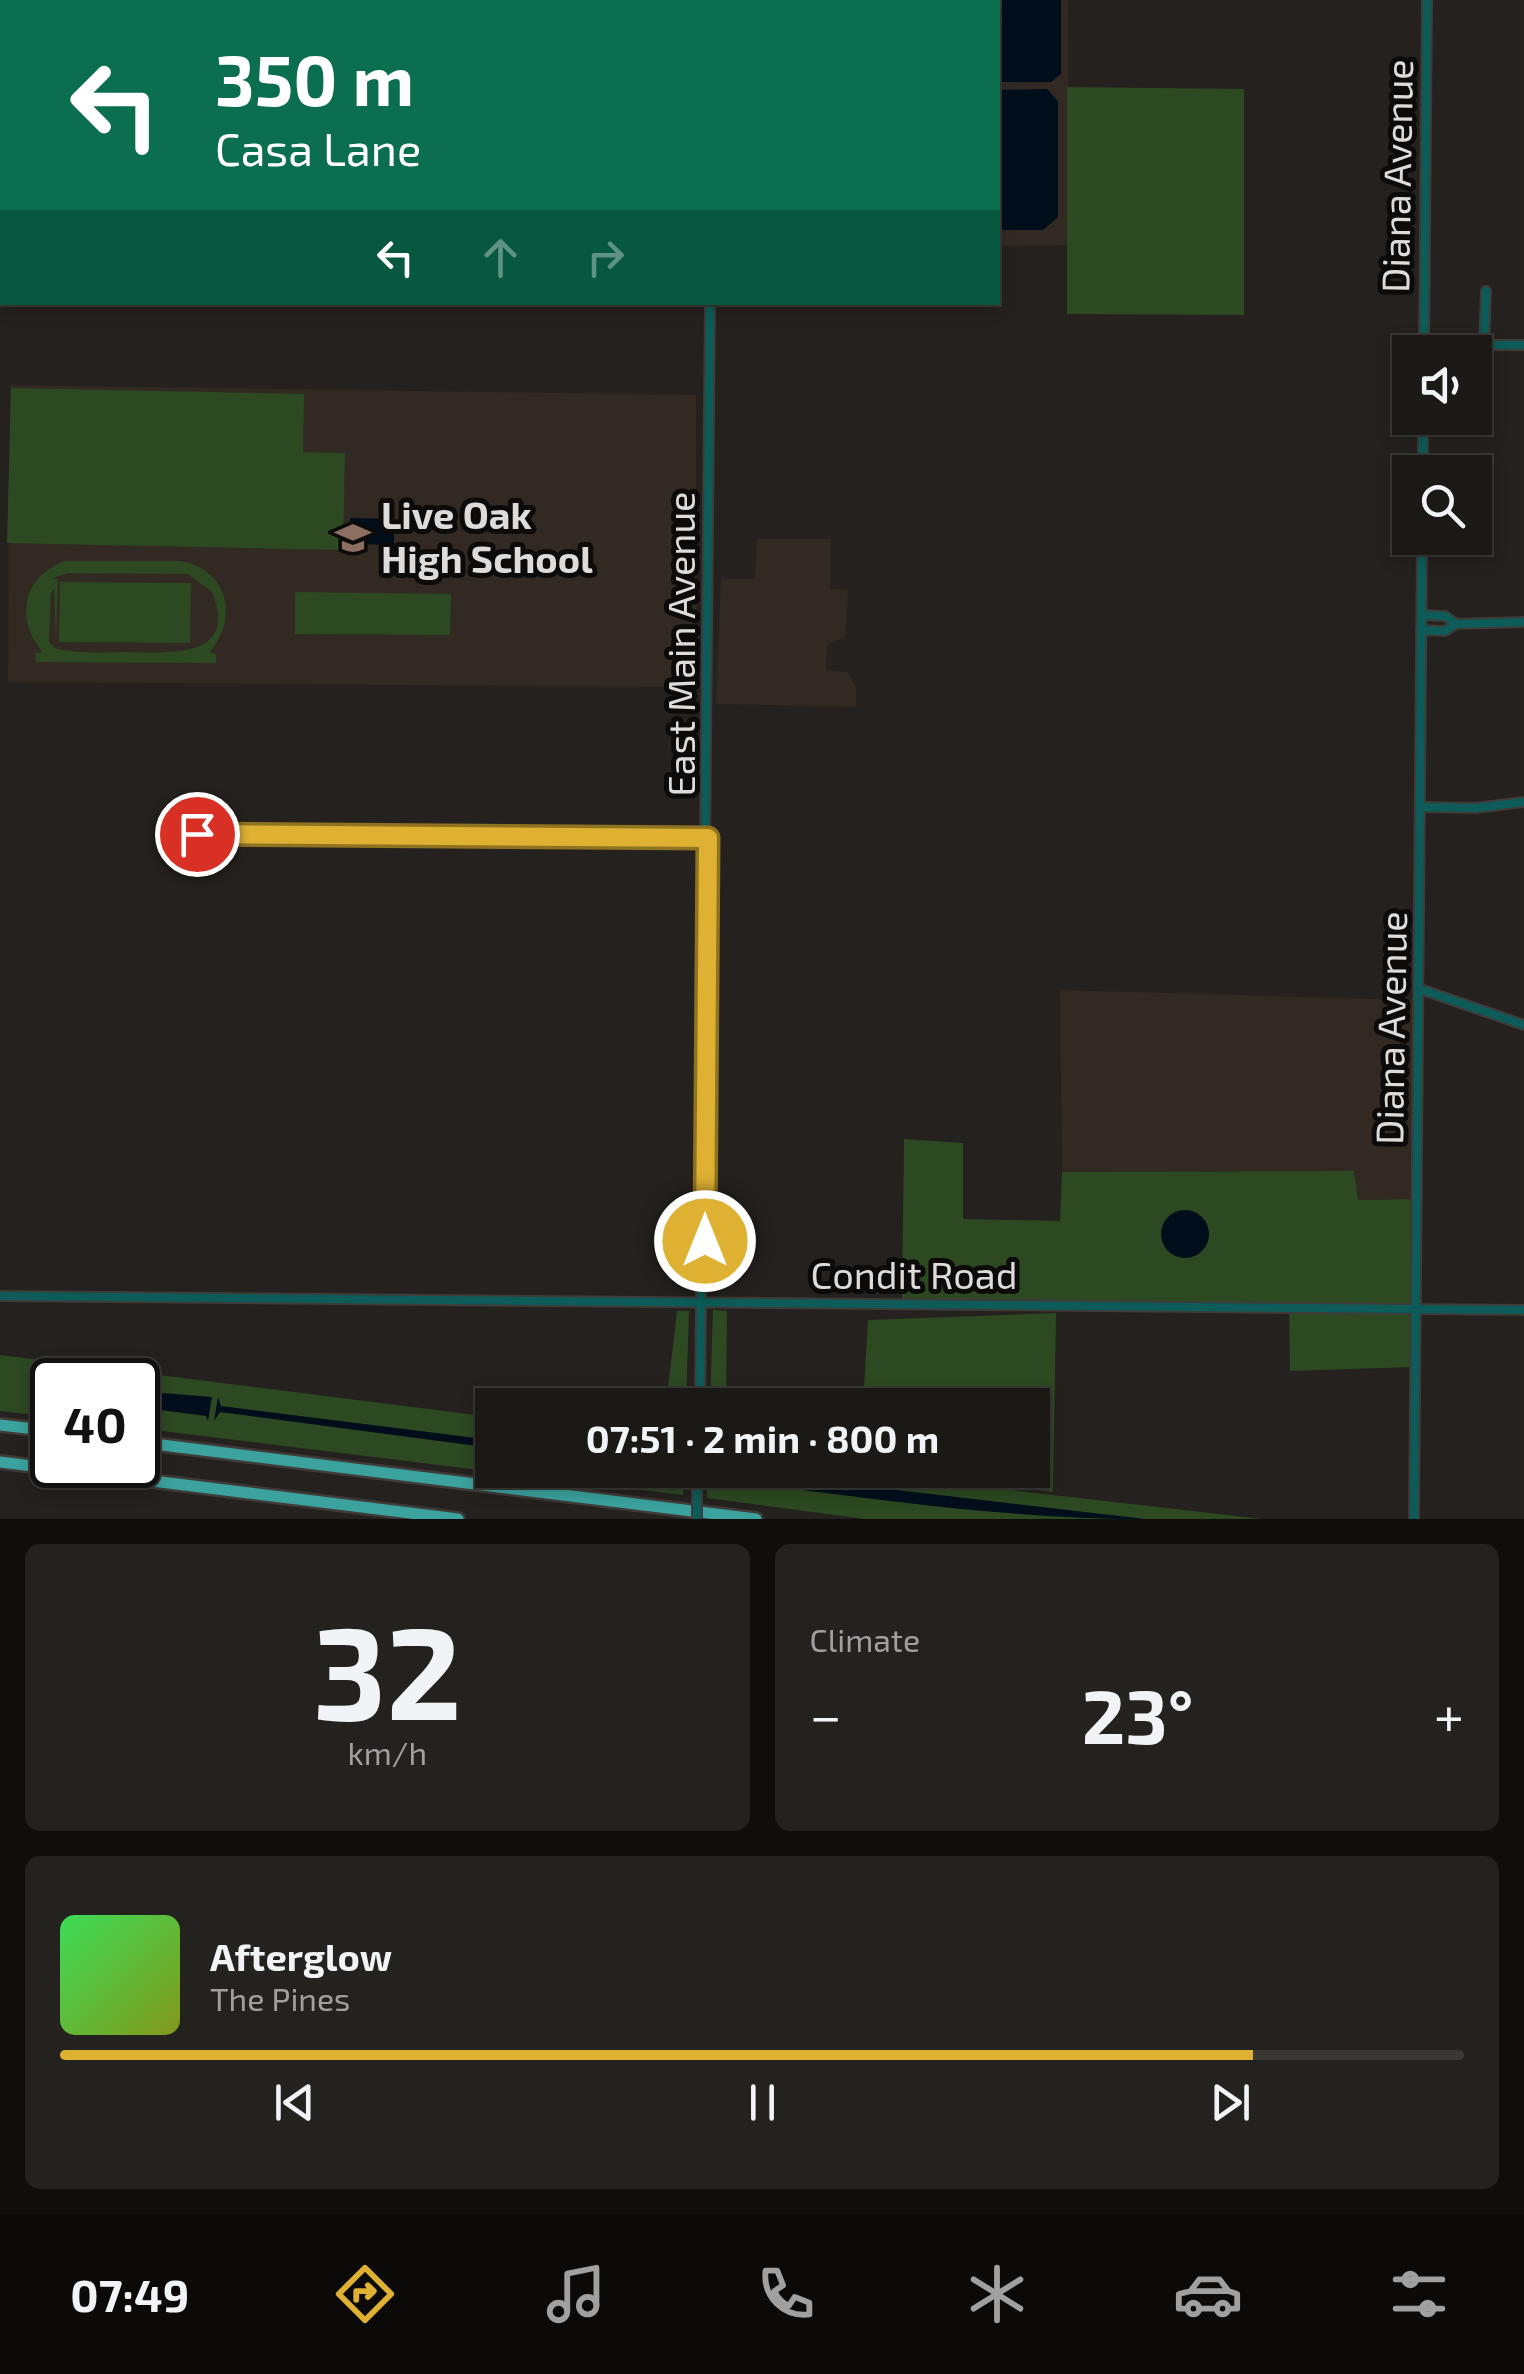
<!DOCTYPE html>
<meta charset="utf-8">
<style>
body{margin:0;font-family:"Exo 2",sans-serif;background:#24221f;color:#f1f3f6;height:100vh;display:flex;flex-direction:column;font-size:38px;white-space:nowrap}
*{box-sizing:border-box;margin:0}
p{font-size:32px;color:#a0a0a1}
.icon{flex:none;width:55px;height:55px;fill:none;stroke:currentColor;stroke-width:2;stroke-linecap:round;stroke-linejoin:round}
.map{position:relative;height:1519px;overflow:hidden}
.sheet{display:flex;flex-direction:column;gap:25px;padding:25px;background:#0f0e0c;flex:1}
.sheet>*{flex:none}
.banner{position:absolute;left:0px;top:0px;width:1000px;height:305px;box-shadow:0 5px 15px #0003,0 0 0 2px #393835;background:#0b6e4f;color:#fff;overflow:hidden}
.tools{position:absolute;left:1392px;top:335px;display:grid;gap:20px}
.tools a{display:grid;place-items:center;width:100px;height:100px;border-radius:0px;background:#1b1916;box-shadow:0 5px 15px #0003,0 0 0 2px #393835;font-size:50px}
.speed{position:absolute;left:30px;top:1358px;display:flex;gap:20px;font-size:50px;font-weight:700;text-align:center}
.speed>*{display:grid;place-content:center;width:130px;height:130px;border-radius:50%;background:#1b1916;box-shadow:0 5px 15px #0003,0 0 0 2px #393835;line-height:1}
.speed .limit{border:5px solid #111;border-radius:15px;background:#fff;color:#111}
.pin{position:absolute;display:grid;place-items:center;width:85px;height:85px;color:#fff;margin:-42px;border:5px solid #fff;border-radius:50%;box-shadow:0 2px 10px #0007}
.me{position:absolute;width:110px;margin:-55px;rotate:0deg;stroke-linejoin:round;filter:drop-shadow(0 0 8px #0008)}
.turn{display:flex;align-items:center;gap:35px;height:210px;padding:0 50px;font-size:45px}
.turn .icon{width:130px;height:130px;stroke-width:2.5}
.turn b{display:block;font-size:70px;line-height:85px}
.lanes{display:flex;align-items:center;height:95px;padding:0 50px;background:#0003;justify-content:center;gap:50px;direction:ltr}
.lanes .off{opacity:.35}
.big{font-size:75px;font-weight:700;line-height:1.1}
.sheet .card{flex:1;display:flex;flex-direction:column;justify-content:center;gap:15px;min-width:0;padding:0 35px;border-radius:15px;background:#24221f}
.sheet .dial{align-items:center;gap:0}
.dial b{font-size:130px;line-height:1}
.song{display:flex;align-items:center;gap:30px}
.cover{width:120px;height:120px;border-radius:15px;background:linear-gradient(135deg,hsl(130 70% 55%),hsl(70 70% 35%))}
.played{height:10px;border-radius:5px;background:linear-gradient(90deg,#deb133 85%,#393835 85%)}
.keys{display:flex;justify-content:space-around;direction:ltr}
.heat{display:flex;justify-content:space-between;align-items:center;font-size:55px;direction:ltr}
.sheet .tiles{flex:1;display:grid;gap:25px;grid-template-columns:1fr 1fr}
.card:last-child{grid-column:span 2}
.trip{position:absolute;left:475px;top:1388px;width:575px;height:100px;border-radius:0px;background:#1b1916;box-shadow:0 5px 15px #0003,0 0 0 2px #393835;font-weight:700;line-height:100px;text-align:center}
.dock{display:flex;height:160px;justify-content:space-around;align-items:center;background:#0b0a09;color:#a0a0a1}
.dock .icon{width:70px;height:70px}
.dock .active{color:#deb133}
.dock b{font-size:45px;color:#f1f3f6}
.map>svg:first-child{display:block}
.built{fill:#312922}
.green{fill:#2c4921;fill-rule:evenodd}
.water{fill:#000e1c}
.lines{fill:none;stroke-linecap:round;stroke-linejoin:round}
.minor-casing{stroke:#3e3b38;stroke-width:12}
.highway-casing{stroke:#3e3b38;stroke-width:16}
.minor{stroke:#0d5c59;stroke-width:8}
.highway{stroke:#3ba29d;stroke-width:11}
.minor-bridge-casing{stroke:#3e3b38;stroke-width:12;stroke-linecap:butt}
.minor-bridge{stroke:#0d5c59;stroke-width:8}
.route-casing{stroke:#907321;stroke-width:25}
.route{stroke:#deb133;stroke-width:18}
.labels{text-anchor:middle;stroke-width:10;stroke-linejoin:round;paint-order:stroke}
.street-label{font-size:38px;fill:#dedcda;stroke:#0c0b0a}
.poi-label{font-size:38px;font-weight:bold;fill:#dedcda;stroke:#0c0b0a;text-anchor:start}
</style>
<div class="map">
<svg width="1524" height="1519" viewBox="0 0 1524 1519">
<rect width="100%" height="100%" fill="#24211e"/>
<!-- built -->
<g class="built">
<path d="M900,0H1068L1069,245L998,246V2Z"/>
<path d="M10,385L696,395L697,687L8,682Z"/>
<path d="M757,539H831L830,589L848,590L845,637L827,645L826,670L848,672L856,688V707L716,704L721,579H755Z"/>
<path d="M1060,990L1416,1000L1415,1199L1357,1200L1353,1171L1062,1172Z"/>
</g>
<!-- green -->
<g class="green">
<path d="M1067,87L1244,89V315L1067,314Z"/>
<path d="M11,388L304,394L303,452L345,453L343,550L7,543Z"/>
<path d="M65,561H180C228,569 239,617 210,652L216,654V663L36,662L35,653L42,652C15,618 22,577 65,561ZM68,573L188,574L212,592C239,658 171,653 129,652C105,652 81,654 57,649L49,642L51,592L54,589L56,642L58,579L53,578Z"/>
<path d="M60,582L191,583L190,643L59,642Z"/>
<path d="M295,592L451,594L450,635L295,634Z"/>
<path d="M904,1139L963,1143V1219L1060,1221L1062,1172L1354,1171L1358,1200L1415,1199L1413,1367L1290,1371L1289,1307L902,1302Z"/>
<path d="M713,1310L727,1311L726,1405H710Z"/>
<path d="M677,1311H689L686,1405H666Z"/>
<path d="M1056,1313L1053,1492L872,1470H1032V1405H863L868,1320Z"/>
<path d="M0,1355L492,1417V1470H684L683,1495L138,1428V1380H52V1417L0,1411Z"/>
<path d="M708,1470H837L1262,1519H865L707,1498Z"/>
</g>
<!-- water -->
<g class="water">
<path d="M986,0H1061V74L1051,82H998V2Z"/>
<path d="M1047,89L1058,101V217L1043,230H1003L998,225V90Z"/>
<path d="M350,518L394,519V545L349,544Z"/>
<circle cx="1185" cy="1234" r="24"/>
<path d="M138,1391L212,1397L208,1421L206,1416L138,1407Z"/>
<path d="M218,1397L221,1406L492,1440V1448L220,1412L214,1421Z"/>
<path d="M742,1472L1145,1519C1009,1519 876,1499 741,1482Z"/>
</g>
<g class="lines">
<defs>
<g id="minor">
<path d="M710,2V0"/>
<path d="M0,79H2"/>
<path d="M1424,345H1524"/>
<path d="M1484,346L1486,291"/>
<path d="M1424,352L1427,0"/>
<path d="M1423,472V418"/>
<path d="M1422,615L1445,616L1456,624"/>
<path d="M1421,630L1445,631L1456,624L1524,622"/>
<path d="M1421,807L1475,808L1524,802"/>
<path d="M197,834L708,838"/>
<path d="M1420,989L1524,1025"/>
<path d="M0,1296L1524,1310"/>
<path d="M700,1405L710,302"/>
<path d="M697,1490L698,1470"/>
<path d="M1414,1519L1422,538"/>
</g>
<g id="highway">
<path d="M0,1425L52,1431"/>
<path d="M138,1442L756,1519"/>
<path d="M0,1462L458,1519"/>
</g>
</defs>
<!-- minor casing -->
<use href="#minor" class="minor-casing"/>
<!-- highway casing -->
<use href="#highway" class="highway-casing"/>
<!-- minor -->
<use href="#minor" class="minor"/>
<!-- highway -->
<use href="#highway" class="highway"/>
<defs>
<path id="minor-bridge" d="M697,1519V1490"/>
</defs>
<!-- minor-bridge casing -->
<use href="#minor-bridge" class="minor-bridge-casing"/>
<!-- minor-bridge -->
<use href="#minor-bridge" class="minor-bridge"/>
</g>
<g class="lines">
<defs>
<path id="route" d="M197,834L708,838L705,1241"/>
</defs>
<!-- route casing -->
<use href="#route" class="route-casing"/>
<!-- route -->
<use href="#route" class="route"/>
</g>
<!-- icons -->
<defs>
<symbol id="school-bare" viewBox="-9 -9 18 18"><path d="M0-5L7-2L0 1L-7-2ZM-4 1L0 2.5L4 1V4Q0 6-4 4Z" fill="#8d6e63" stroke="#0c0b0a" stroke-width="2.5" paint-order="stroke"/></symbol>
</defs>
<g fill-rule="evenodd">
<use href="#school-bare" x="328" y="513" width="50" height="50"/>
</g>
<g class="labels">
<!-- street labels -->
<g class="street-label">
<text transform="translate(1398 176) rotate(-89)" y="13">Diana Avenue</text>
<text transform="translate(682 644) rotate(-90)" y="13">East Main Avenue</text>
<text transform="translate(1392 1028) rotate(-89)" y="13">Diana Avenue</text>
<text x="914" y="1289">Condit Road</text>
</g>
<!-- poi labels -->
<g class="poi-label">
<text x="381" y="529">Live Oak<tspan x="381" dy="44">High School</tspan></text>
</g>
</g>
</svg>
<div class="tools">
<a><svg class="icon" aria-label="sound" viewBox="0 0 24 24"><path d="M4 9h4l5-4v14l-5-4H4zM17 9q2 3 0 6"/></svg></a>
<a><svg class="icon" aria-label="search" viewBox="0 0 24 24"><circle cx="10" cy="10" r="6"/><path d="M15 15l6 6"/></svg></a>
</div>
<div class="speed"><div class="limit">40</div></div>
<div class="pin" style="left:197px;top:834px;background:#d93025"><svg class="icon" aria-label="arrive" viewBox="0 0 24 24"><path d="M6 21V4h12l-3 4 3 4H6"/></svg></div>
<svg class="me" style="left:705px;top:1241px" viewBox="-20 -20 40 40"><circle r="17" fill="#deb133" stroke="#fff" stroke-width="3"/><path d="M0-11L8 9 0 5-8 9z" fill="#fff"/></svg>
<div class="trip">07:51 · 2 min · 800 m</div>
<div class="banner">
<div class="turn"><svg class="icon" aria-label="left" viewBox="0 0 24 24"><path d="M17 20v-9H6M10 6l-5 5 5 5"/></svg><div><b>350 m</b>Casa Lane</div></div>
<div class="lanes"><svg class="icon" aria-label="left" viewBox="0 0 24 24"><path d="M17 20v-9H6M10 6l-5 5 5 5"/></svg><svg class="icon off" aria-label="ahead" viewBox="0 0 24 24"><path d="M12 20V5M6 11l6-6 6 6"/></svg><svg class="icon off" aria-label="right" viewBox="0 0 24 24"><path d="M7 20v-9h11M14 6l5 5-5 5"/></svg></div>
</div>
</div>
<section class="sheet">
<div class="tiles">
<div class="card dial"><b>32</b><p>km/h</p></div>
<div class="card"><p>Climate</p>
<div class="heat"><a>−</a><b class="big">23°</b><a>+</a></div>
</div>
<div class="card">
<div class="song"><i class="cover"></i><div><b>Afterglow</b><p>The Pines</p></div></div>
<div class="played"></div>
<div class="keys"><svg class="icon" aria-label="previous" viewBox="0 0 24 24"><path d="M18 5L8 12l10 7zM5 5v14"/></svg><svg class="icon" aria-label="pause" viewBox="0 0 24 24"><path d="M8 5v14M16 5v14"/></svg><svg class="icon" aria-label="next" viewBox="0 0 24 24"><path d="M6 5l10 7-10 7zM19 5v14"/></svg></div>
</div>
</div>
</section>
<nav class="dock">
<b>07:49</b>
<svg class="icon active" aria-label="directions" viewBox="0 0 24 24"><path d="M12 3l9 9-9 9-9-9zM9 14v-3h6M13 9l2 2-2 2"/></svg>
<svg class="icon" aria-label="music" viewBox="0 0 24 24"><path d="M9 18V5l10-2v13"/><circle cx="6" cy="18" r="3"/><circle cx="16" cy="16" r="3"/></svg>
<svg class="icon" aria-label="phone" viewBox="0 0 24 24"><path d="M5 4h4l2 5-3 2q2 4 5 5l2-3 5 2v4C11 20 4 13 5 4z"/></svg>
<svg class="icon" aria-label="climate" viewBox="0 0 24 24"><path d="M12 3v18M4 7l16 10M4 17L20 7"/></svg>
<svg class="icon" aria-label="car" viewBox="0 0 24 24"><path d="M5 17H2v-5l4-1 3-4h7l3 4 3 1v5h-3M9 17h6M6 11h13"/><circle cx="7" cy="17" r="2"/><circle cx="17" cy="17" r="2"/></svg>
<svg class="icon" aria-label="filters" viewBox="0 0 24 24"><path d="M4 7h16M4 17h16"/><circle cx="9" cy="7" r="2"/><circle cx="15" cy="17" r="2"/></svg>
</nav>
